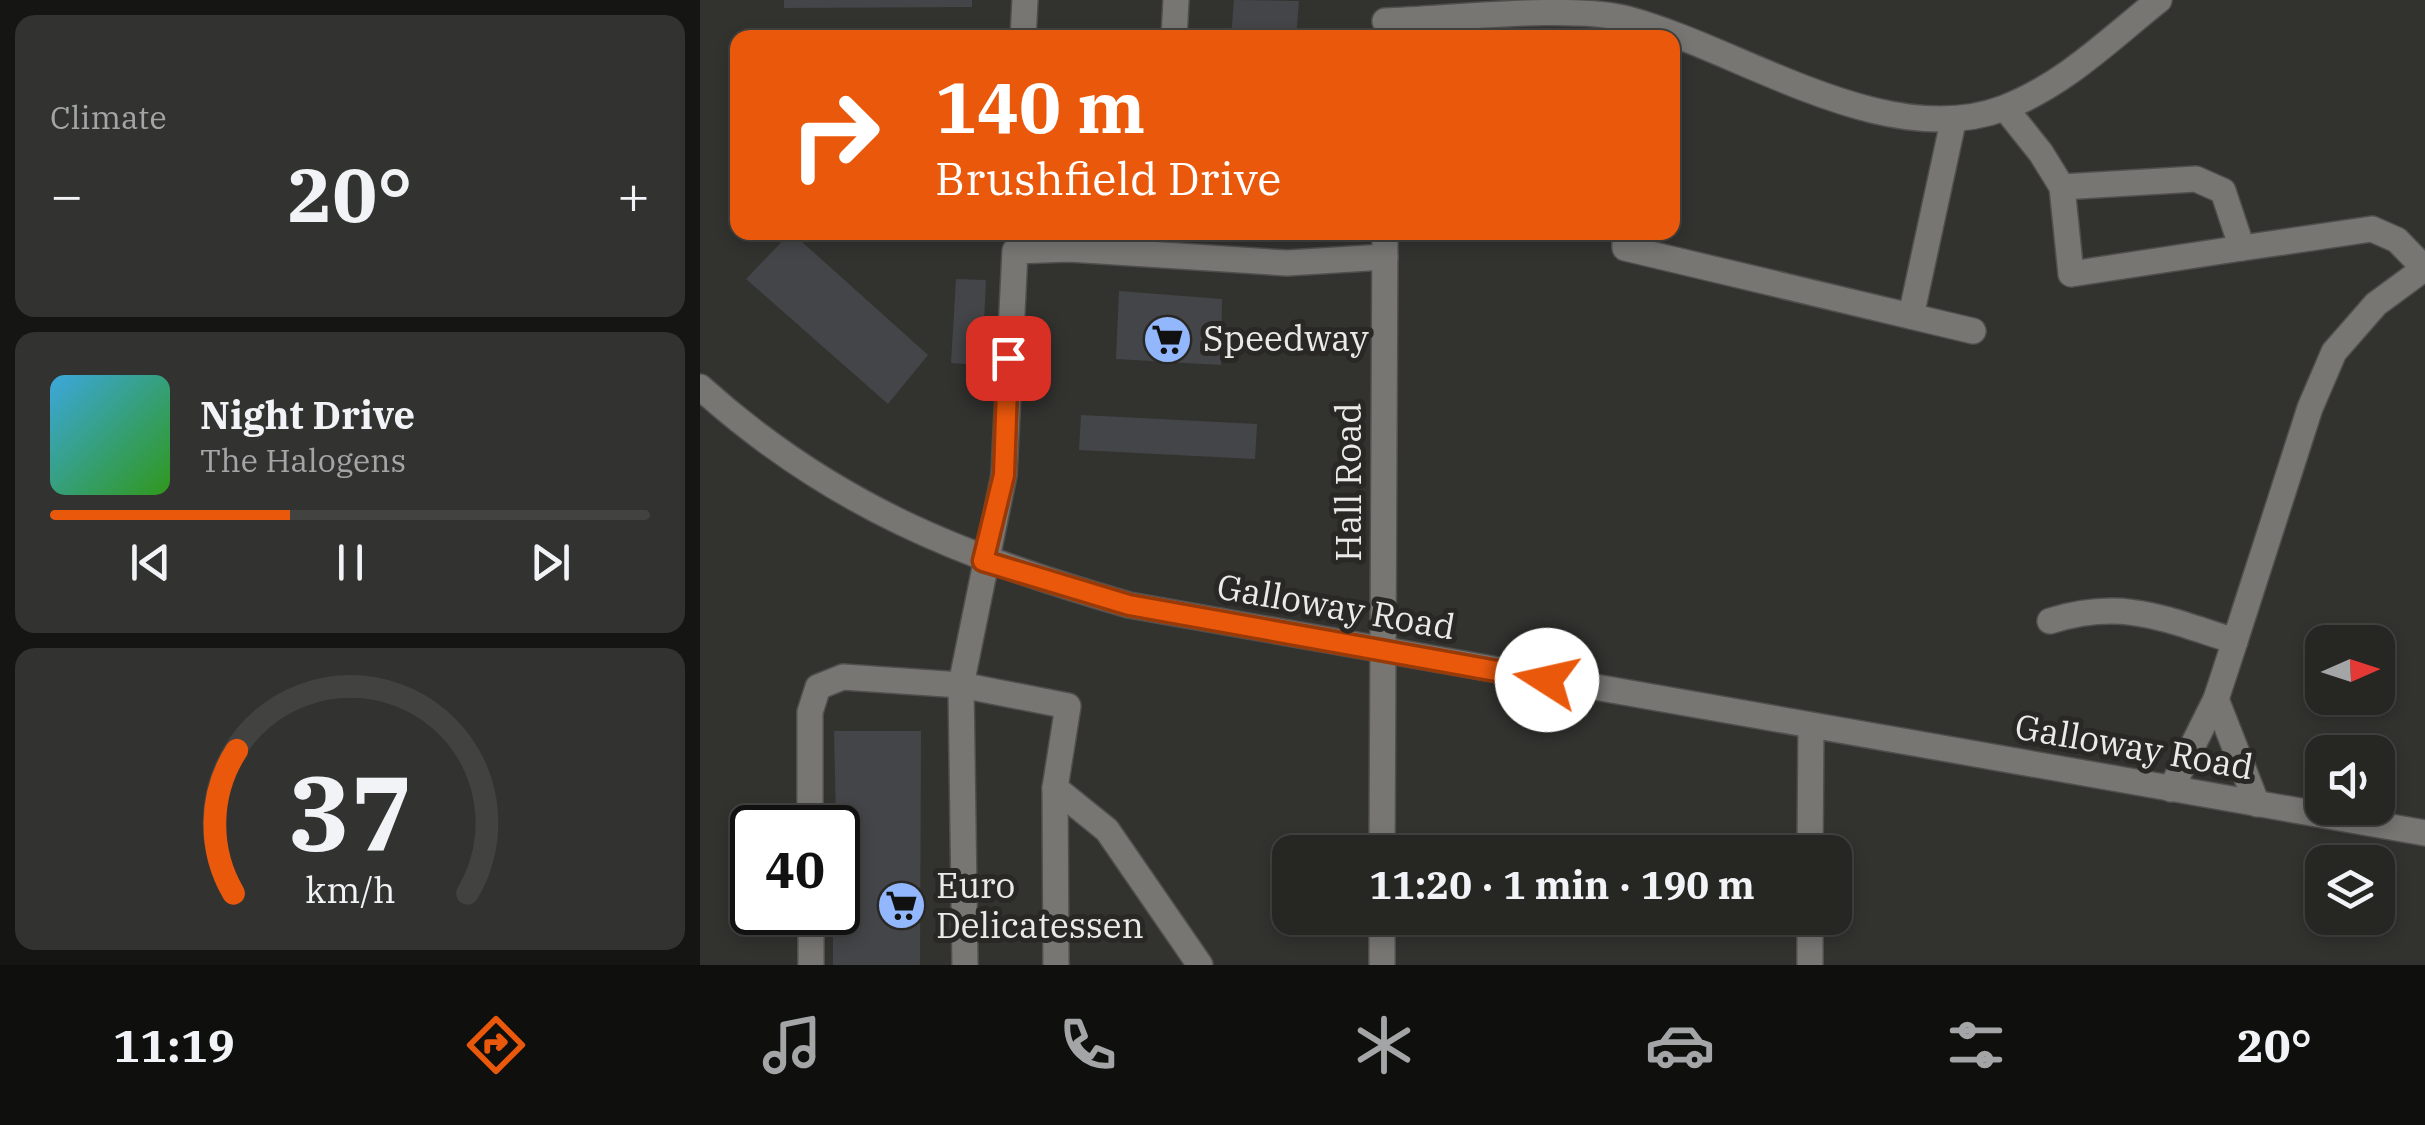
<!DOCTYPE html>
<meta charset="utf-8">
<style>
body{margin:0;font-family:"IBM Plex Serif",serif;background:#323230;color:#f1f3f6;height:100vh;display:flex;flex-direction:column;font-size:38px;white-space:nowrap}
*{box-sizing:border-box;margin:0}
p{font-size:32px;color:#a4a5a6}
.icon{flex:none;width:55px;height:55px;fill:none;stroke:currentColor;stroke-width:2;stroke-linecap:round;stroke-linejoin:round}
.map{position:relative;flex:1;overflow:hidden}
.panel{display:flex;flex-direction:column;gap:15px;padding:15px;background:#151513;width:700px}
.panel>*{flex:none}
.guide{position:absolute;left:30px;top:30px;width:950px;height:210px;border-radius:20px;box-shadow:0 5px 15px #0003,0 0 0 2px #424341;background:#ea580c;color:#fff;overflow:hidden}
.needle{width:65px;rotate:87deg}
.buttons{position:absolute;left:1605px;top:625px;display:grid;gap:20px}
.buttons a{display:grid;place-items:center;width:90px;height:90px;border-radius:20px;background:#262623;box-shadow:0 5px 15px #0003,0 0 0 2px #424341;font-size:50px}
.speed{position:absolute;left:30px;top:805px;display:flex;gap:20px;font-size:50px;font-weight:700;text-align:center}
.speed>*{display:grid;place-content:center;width:130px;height:130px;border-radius:50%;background:#262623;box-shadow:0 5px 15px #0003,0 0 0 2px #424341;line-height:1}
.speed .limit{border:5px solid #111;border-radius:15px;background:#fff;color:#111}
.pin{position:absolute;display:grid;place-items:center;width:85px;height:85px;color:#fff;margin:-42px;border-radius:20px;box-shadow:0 5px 15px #0006}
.me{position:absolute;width:110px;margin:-55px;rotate:280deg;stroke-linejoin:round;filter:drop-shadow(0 0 8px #0008)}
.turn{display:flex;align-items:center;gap:35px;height:210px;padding:0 40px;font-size:45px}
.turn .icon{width:130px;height:130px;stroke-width:2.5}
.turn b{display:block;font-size:70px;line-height:85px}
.big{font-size:75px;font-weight:800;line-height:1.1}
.panel .card{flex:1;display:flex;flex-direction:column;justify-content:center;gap:15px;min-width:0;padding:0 35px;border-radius:20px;background:#323230}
.panel .dial{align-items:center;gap:0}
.dial svg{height:260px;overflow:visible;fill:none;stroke:#424341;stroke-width:7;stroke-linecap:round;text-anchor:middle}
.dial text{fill:#f1f3f6;stroke:none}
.song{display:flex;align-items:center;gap:30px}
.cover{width:120px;height:120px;border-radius:15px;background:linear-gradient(135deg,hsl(200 70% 55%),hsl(110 70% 35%))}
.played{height:10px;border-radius:5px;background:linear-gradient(90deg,#ea580c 40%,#424341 40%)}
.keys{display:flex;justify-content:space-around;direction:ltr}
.heat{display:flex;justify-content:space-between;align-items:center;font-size:55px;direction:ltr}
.trip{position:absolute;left:572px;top:835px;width:580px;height:100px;border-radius:20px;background:#262623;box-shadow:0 5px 15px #0003,0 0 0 2px #424341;font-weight:800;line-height:100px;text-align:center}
.tabs{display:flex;height:160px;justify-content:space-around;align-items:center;background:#0f0f0e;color:#a4a5a6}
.tabs .icon{width:70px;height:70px}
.tabs .active{color:#ea580c}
.tabs b{font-size:45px;color:#f1f3f6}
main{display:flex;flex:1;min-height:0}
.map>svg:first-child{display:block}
.building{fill:#444548}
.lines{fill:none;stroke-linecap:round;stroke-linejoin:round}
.minor-casing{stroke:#504f4d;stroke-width:28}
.minor{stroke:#787673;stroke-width:25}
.route-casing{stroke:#983908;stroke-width:25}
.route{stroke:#ea580c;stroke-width:18}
.labels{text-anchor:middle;stroke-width:10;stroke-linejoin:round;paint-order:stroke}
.poi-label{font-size:35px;fill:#eaeae8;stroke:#292825;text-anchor:start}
.street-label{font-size:35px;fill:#eaeae8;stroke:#292825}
</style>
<main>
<section class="panel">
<div class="card"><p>Climate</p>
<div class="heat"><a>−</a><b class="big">20°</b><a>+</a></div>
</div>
<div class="card">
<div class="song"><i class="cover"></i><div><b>Night Drive</b><p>The Halogens</p></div></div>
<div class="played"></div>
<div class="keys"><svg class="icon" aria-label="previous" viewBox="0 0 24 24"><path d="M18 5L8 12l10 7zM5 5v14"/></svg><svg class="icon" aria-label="pause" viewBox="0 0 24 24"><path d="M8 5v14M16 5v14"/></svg><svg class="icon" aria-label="next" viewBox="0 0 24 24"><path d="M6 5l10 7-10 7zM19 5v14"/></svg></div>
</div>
<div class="card dial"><svg viewBox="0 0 100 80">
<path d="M14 69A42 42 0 1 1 86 69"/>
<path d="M14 69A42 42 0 0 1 15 25" stroke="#ea580c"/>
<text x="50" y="56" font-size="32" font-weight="700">37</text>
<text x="50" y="72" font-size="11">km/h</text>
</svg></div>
</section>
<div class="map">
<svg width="1725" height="965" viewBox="0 0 1725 965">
<rect width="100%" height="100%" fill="#32322f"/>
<!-- building -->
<g class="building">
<path d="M84,0H272V7L84,8Z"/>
<path d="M534,0L599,1L596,38H531Z"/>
<path d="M91,232L228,355L188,404L46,279Z"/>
<path d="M256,279L286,280L282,365L251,363Z"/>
<path d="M419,291L522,299L521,365L416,359Z"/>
<path d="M381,415L557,424L555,459L379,450Z"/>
<path d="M134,731H221L220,965H133V912H138Z"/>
</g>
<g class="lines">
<defs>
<g id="minor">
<path d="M685,21C750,19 869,4 928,19C1042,50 1186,153 1304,108C1364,85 1410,39 1459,0"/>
<path d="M323,38L325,0"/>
<path d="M474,38L476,0"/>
<path d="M1305,108L1341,153L1362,187L1496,179L1523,191L1542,248L1672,229L1697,240L1725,269"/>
<path d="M1362,187L1371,274L1542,248"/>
<path d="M925,232V248L1273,331"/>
<path d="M1211,316L1253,122"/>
<path d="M0,387C131,505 262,557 429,605L1725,833"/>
<path d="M1350,621C1424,598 1464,619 1535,641L1610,408L1634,352L1676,304L1725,268"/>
<path d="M1516,699L1557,804"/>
<path d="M355,788L356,965"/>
<path d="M1471,789L1516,699L1535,641"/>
<path d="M110,828V712L118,687L143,677L261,685L265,965"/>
<path d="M682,852L685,232"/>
<path d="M1110,852L1111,727"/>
<path d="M111,912V965"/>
<path d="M682,918V965"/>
<path d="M500,965L407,830L355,788L368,706L261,685L304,475L315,251L369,249L587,263L685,257"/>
<path d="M1110,965V918"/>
</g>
</defs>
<!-- minor casing -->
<use href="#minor" class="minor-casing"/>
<!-- minor -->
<use href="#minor" class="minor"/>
</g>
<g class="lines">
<defs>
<path id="route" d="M308,358L304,475L283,561L429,605L847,680"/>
</defs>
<!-- route casing -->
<use href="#route" class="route-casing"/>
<!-- route -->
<use href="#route" class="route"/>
</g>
<!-- icons -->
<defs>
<symbol id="supermarket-disc" viewBox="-11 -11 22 22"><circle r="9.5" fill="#92b7fd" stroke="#292825"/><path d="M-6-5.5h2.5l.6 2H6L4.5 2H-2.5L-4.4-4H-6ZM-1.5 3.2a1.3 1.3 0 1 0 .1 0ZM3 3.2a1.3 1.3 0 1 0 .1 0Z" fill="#111"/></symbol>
</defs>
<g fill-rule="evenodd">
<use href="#supermarket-disc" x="440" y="312" width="55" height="55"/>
<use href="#supermarket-disc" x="174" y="878" width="55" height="55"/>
</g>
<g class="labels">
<!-- poi labels -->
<g class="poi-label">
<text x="503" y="351">Speedway</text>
<text x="236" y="898">Euro<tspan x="236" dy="40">Delicatessen</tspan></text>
</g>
<!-- street labels -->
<g class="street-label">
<text transform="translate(649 482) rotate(-90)" y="12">Hall Road</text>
<text transform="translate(636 607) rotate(10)" y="12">Galloway Road</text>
<text transform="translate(1434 747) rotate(10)" y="12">Galloway Road</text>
</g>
</g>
</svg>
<div class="buttons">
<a><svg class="needle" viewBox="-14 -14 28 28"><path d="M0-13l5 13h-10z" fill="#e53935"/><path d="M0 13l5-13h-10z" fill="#a4a5a6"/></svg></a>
<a><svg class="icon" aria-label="sound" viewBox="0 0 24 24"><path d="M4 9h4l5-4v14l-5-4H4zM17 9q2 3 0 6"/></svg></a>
<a><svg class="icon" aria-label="layers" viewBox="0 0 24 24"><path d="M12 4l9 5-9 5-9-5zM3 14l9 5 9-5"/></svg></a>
</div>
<div class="speed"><div class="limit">40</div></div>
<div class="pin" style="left:308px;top:358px;background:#d93025"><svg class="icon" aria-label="arrive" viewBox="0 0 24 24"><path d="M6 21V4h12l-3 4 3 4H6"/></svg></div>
<svg class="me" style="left:847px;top:680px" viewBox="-20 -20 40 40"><circle r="19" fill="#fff"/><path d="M0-13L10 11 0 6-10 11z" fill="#ea580c"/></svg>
<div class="trip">11:20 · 1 min · 190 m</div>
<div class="guide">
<div class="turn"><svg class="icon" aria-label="right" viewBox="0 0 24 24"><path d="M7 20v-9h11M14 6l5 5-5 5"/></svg><div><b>140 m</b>Brushfield Drive</div></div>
</div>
</div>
</main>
<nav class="tabs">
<b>11:19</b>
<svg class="icon active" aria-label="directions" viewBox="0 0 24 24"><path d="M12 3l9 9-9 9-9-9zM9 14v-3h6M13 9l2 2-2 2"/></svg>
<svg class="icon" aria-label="music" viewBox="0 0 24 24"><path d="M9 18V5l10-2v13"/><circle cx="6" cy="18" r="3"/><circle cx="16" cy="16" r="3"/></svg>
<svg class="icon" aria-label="phone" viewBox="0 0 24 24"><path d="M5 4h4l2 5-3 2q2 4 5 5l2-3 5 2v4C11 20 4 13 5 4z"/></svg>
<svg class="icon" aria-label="climate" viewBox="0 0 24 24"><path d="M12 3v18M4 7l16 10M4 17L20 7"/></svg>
<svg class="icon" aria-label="car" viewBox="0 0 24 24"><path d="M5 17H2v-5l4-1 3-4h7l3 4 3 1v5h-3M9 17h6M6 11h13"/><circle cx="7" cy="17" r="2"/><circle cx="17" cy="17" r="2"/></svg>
<svg class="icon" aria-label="filters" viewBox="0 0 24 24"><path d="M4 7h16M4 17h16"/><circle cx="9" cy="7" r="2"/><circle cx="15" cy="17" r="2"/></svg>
<b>20°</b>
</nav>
